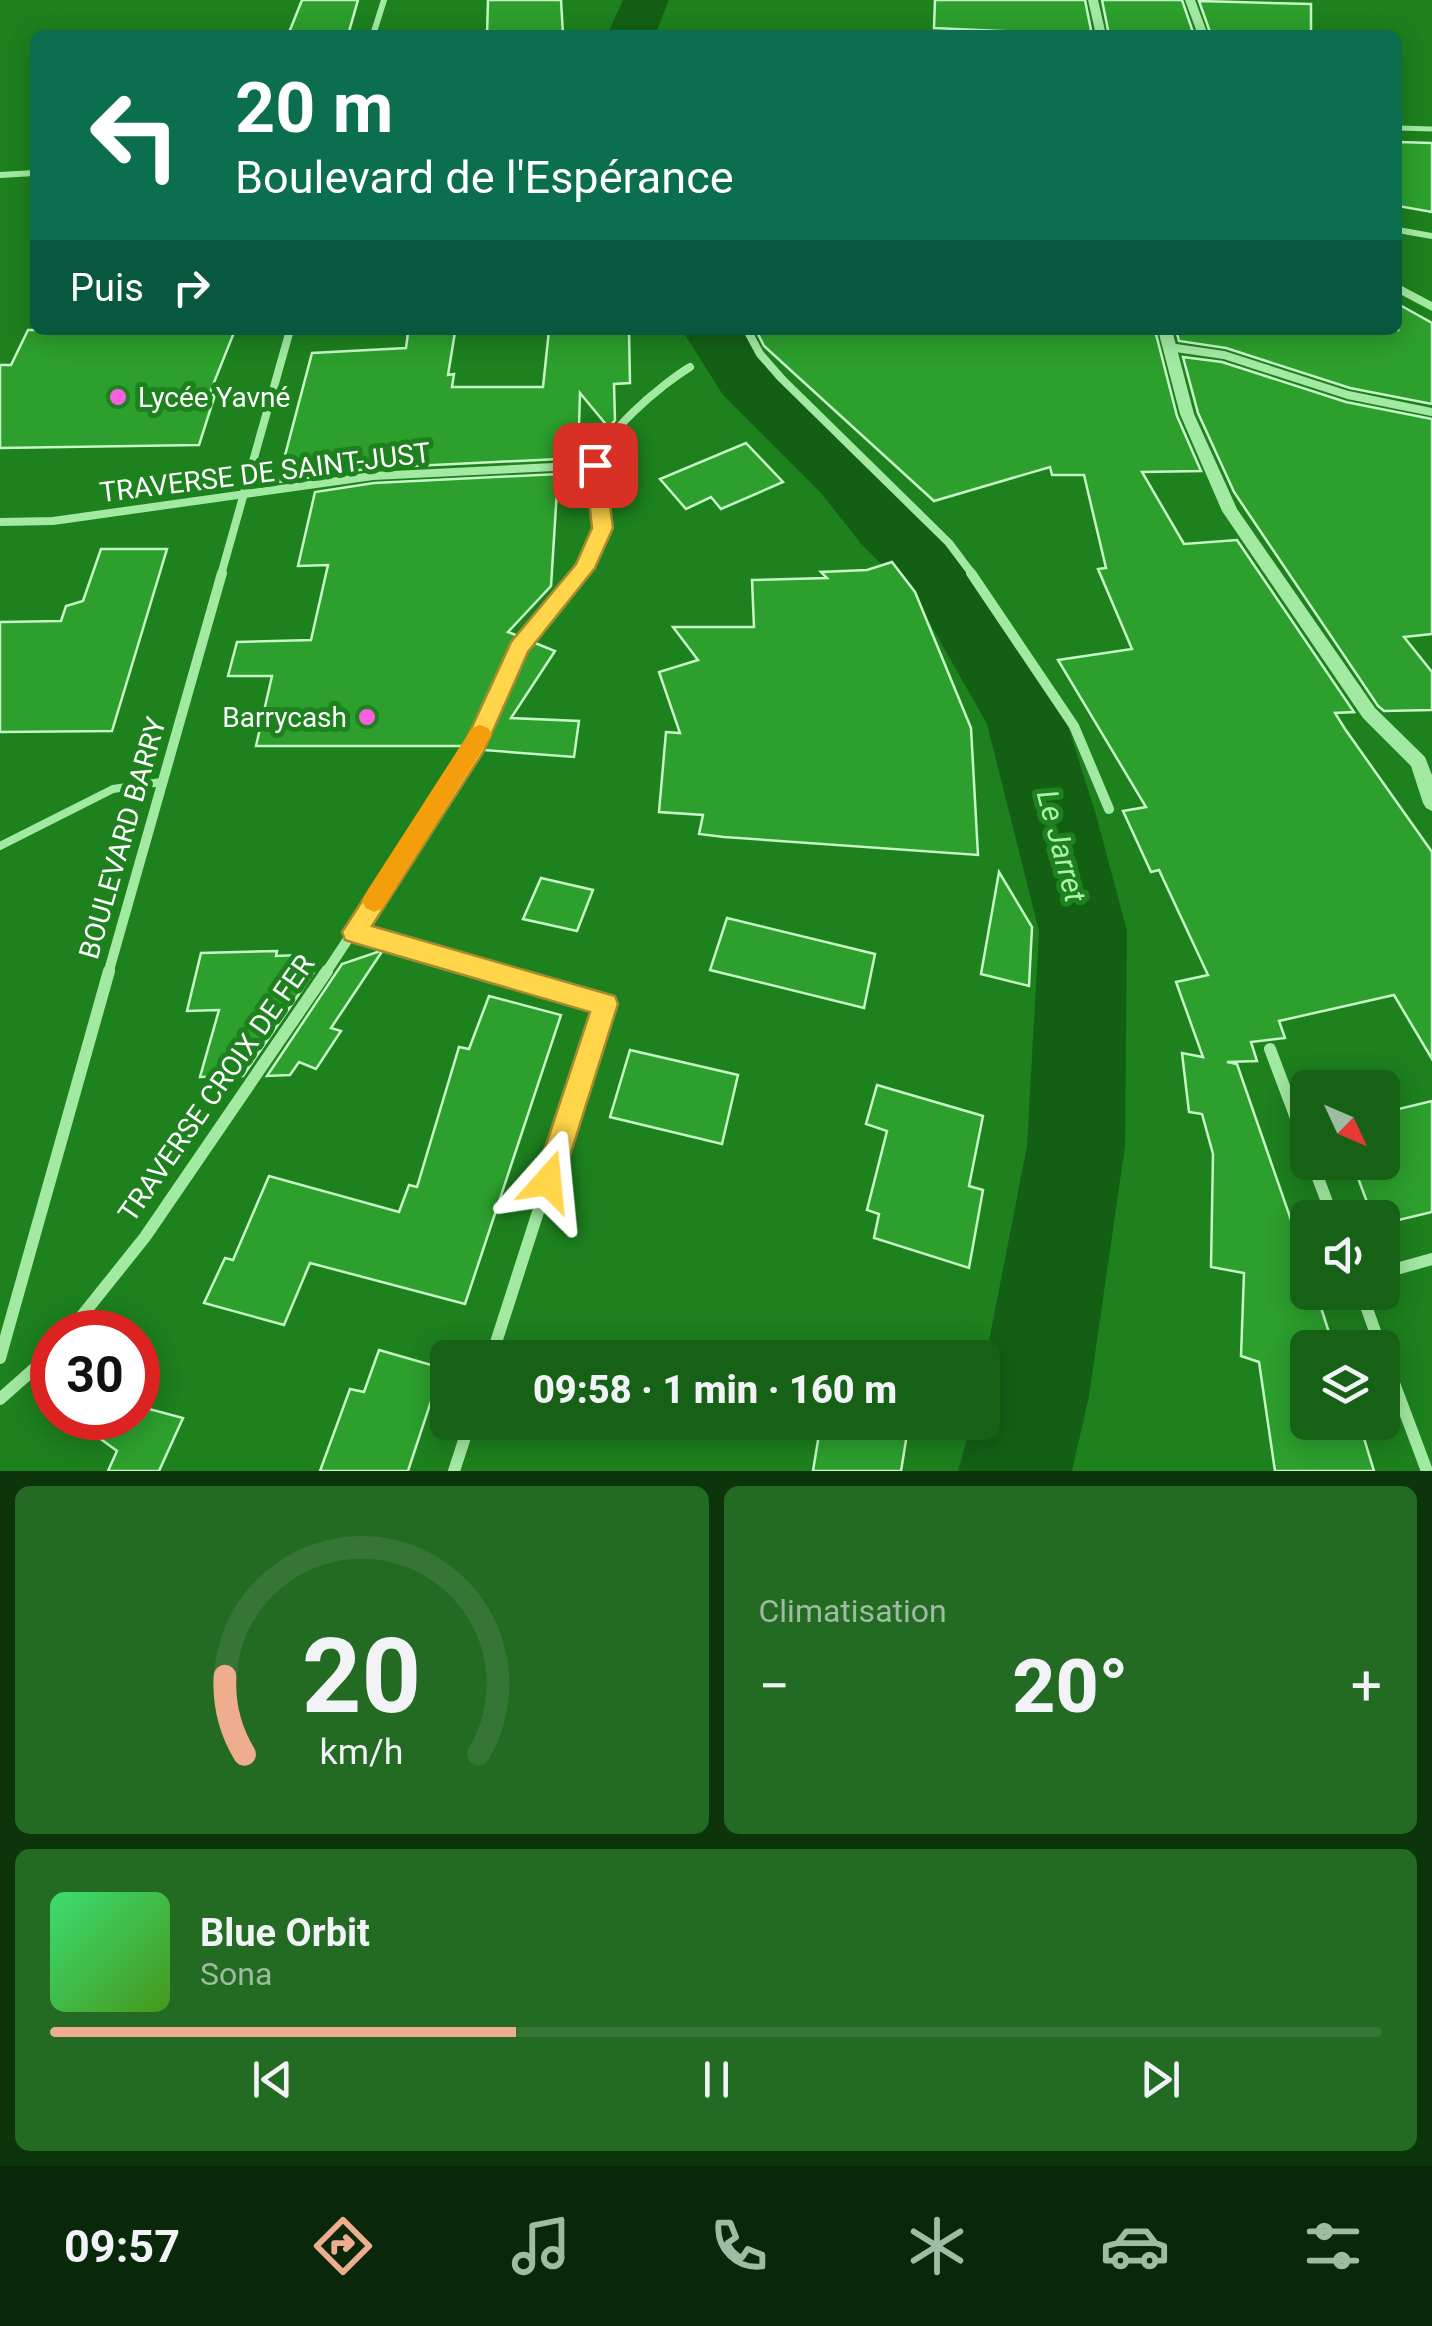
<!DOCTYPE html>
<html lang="fr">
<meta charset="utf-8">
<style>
body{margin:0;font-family:Roboto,sans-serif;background:#236a23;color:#f1f3f6;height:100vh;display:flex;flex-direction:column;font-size:38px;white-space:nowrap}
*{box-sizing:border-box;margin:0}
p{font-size:32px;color:#9ebca1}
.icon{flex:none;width:55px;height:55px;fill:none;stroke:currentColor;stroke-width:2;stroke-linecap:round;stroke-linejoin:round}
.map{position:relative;height:1471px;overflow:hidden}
.panel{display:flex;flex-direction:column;gap:15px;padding:15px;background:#0c350c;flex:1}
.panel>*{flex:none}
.banner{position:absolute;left:30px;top:30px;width:1372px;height:305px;border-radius:15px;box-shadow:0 5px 25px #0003;background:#0b6e4f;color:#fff;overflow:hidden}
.needle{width:65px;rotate:134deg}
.controls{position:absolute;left:1290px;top:1070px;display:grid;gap:20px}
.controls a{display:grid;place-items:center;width:110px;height:110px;border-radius:15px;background:#166116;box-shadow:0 5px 25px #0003;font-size:50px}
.speed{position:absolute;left:30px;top:1310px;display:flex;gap:20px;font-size:50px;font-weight:700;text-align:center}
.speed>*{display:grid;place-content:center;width:130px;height:130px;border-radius:50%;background:#166116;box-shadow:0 5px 25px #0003;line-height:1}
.speed .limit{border:15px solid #d22;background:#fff;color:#111}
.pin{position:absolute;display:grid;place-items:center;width:85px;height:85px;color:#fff;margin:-42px;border-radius:20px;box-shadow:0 5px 15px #0006}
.me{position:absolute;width:110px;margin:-55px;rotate:18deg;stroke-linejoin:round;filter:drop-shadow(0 0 8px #0008)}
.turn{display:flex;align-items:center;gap:35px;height:210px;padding:0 40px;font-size:45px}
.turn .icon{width:130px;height:130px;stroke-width:2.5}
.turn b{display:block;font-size:70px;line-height:85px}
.then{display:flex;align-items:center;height:95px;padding:0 40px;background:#0003;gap:20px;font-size:38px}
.big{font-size:75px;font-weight:800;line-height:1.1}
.panel .tile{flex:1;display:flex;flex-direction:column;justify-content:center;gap:15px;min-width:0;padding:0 35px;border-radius:15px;background:#236a23}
.panel .dial{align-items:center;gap:0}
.dial svg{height:260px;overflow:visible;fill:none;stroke:#357535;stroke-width:7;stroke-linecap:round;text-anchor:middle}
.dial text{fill:#f1f3f6;stroke:none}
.song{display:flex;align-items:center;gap:30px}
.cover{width:120px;height:120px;border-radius:15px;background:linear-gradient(135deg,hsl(140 70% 55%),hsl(100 70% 35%))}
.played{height:10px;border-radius:5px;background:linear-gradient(90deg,#eead8d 35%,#357535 35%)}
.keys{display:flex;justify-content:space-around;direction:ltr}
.heat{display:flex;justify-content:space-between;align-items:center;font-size:55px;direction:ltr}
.panel .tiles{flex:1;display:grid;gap:15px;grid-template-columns:1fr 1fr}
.tile:last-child{grid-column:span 2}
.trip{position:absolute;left:430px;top:1340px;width:570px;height:100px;border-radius:15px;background:#166116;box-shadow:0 5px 25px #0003;font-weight:800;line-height:100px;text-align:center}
.tabs{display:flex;height:160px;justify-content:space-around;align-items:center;background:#092709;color:#9ebca1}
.tabs .icon{width:70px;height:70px}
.tabs .active{color:#eead8d}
.tabs b{font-size:45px;color:#f1f3f6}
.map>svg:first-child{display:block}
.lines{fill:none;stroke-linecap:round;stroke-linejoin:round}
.river{fill:#136015;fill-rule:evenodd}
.building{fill:#2c9f2d;stroke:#c6f7c6;stroke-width:2.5}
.service-far1{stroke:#a2e9a2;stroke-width:5}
.service{stroke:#a2e9a2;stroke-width:8}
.minor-far3{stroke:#a2e9a2;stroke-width:6}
.minor-far2{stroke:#a2e9a2;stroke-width:8}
.minor-far1{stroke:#a2e9a2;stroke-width:10}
.minor{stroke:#a2e9a2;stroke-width:12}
.tertiary{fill:#a2e9a2;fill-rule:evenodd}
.route{fill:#ffd54a;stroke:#a68a30;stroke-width:2.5}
.slow{fill:#f59e0b}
.poi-dot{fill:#f960e0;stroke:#1d811e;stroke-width:4}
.labels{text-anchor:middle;stroke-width:10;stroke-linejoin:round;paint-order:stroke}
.poi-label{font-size:28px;fill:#fff;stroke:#1d811e;text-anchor:start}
.street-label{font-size:28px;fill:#fff;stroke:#1d811e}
.water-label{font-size:30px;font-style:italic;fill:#aef1ad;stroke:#1d811e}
</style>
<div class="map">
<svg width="1432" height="1471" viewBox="0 0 1432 1471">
<rect width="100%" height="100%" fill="#1d811e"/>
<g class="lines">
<!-- river -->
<g class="river">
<path d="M623,0H669L655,35H607Z"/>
<path d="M682,330H744L769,365L869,459L912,509L967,559L1066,720L1096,815L1127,931L1125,1146L1089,1396L1072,1471H958L972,1422H982V1377L1027,1146L1039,931L987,724L915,597L862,545L821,493L723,395Z"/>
</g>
</g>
<!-- building -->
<g class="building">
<path d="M302,0H358L348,35H288Z"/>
<path d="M488,0H561L563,34L487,35Z"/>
<path d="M935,0H1085L1092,35L934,28Z"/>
<path d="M1102,0H1182L1194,35H1109Z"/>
<path d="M1199,1L1311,4V35H1211Z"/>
<path d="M1398,142L1432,143V212L1398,206Z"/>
<path d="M1398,304L1432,323V404L1350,388L1226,348L1179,341L1176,330H1398Z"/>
<path d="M28,330H235L209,395H215L199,445L0,448V365H11Z"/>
<path d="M549,330H629L630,383L614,384L615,420L609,428L580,393L579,427L562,428L559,459L373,468L278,482L312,353L406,348L408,333L455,332L448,375L454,374L452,387H543Z"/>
<path d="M756,330H1155L1177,416L1201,471L1142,472L1184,544L1237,540L1354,712L1335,713L1345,729L1432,852V1059L1394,995L1279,1021L1285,1038L1251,1042L1257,1061L1227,1062L1237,1064L1308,1269V1292H1316L1334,1348H1308V1422H1359L1374,1471H1275L1259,1362L1241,1356L1244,1273L1211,1267L1213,1154L1202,1114L1189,1112L1182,1053L1203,1057L1176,982L1208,975L1159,870L1151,872L1123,811L1146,807L1058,660L1132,649L1098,569L1106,568L1084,475H1052L1050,467L934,501L764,346Z"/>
<path d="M1183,357L1222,362L1346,402L1432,419V634L1404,637L1432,672V710L1384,711L1378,706L1234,492L1198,413Z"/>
<path d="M746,443L783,482L721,509L711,497L686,509L660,479Z"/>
<path d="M558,474L551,586L508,632L518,636L465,746H256L272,676H228L237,642L311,640L328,565L298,566L315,492L374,483Z"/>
<path d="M101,549H167L112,731L0,732V622L61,621L66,606L83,601Z"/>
<path d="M892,562L915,592L971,728L978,855L724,837L699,834L703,815L659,812L666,732L680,733L659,672L698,660L673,627H754L752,580L827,578L821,572L867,570Z"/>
<path d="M535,643L555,651L511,718L579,721L574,757L483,750L526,653Z"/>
<path d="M999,872L1032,927L1029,986L981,974Z"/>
<path d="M541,878L593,890L577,931L523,919Z"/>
<path d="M727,918L875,954L864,1008L710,970Z"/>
<path d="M383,950L331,1028L341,1031L316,1069L299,1062L290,1075L267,1076L342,964Z"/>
<path d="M277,951L276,956L299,955L294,982L312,975L243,1076L200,1077L219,1010L187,1011L201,953Z"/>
<path d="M489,996L561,1015L465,1304L310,1263L284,1325L204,1303L225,1258L233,1260L269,1176L399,1212L409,1185L417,1187L459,1047L469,1049Z"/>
<path d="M630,1050L738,1075L722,1144L610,1117Z"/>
<path d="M877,1085L983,1116L969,1186L983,1190L969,1268L874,1238L879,1214L867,1210L887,1131L866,1124Z"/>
<path d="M1432,1101V1212L1382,1224V1218H1373L1352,1162H1382V1113Z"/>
<path d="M379,1350L442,1368L408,1471H320L350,1389L364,1392Z"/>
<path d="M138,1406L183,1418L159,1471H108L117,1451L72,1418H138Z"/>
<path d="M821,1422H909L901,1471H813Z"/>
</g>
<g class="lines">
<!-- service-far1 -->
<path class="service-far1" d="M1398,128L1432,129"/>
<!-- service -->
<path class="service" d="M0,846L113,789L161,782"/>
<!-- minor-far3 -->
<g class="minor-far3">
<path d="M373,35L384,0"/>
<path d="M0,175L35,173"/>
<path d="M1398,230L1432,236"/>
</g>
<!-- minor-far2 -->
<g class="minor-far2">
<path d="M747,330L760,354L781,378L949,543L973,575"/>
<path d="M1169,347L1224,355L1348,395L1432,412"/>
<path d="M0,522L53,521L373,476L595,465"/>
<path d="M221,575L290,330"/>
<path d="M579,575C612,536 595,512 596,470C596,437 664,383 690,367"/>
</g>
<!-- minor-far1 -->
<g class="minor-far1">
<path d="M971,573L1074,726L1109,809"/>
<path d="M354,932L499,974"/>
<path d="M108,974L222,573"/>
<path d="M325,974L476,745L519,648L581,573"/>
</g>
<!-- minor -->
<g class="minor">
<path d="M491,971L605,1004L491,1358"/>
<path d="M1270,1049L1308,1150"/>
<path d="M1312,1162L1333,1218"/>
<path d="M1382,1273L1432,1259"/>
<path d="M1361,1292L1381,1348"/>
<path d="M69,1332L145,1237L327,971"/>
<path d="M1382,1351L1427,1471"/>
<path d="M0,1358L109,971"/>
<path d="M0,1399L52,1353"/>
<path d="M454,1471L470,1422"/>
</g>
<!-- tertiary -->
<g class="tertiary">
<path d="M1088,0H1098L1106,35H1096Z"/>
<path d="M1185,0H1195L1208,35H1198Z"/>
<path d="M1398,284L1432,302V311L1398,293Z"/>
<path d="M1158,330H1172L1194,414L1237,509L1375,708L1425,757L1432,775V811L1426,808L1423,803L1411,766L1363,718L1222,511L1180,414Z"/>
</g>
</g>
<!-- route -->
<path class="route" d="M595,458L605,465L613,528L595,568L528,652L484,751L372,926L615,996L618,1004L562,1181L558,1191L548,1195L538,1191L534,1181L590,1012L354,943L345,940L342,932L466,740L511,642L576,564L592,528L585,465Z"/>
<!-- slow -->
<path class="slow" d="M480,725L488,728L492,734L488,741L383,908L374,912L366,908L362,901L366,893L472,728Z"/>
<!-- markers -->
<g class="poi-dot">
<circle cx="118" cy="397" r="10"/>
<circle cx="367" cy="717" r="10"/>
</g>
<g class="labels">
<!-- poi labels -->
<g class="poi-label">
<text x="138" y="407">Lycée Yavné</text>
<text x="347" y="727" text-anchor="end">Barrycash</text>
</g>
<!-- street labels -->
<g class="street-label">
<text transform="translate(265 472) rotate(-7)" y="10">TRAVERSE DE SAINT-JUST</text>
<text transform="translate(122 838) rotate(-74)" y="10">BOULEVARD BARRY</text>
<text transform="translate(216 1088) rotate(-55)" y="10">TRAVERSE CROIX DE FER</text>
</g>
<!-- water labels -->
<g class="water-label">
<text transform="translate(1061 846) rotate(75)" y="10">Le Jarret</text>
</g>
</g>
</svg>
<div class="controls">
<a><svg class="needle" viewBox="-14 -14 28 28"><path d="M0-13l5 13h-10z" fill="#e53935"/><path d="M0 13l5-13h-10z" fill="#9ebca1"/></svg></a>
<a><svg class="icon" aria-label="sound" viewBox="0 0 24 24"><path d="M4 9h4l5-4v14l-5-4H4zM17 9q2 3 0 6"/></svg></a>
<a><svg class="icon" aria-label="layers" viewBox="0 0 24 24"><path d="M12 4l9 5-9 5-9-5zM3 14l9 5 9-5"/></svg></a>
</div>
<div class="speed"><div class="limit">30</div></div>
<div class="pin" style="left:595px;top:465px;background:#d93025"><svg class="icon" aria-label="arrive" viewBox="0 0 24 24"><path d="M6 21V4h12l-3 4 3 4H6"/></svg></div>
<svg class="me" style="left:548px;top:1181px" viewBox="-20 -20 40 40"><path d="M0-17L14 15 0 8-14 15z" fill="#ffd54a" stroke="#fff" stroke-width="4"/></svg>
<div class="trip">09:58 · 1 min · 160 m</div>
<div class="banner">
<div class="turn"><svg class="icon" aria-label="left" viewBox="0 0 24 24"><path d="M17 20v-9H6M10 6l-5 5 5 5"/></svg><div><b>20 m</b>Boulevard de l'Espérance</div></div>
<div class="then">Puis<svg class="icon" aria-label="right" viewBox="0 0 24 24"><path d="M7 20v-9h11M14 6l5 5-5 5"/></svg></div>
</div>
</div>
<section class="panel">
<div class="tiles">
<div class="tile dial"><svg viewBox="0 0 100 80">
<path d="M14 69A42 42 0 1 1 86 69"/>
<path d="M14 69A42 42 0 0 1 8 45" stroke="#eead8d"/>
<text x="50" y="56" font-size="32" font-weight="700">20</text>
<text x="50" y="72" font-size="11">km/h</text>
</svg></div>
<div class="tile"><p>Climatisation</p>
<div class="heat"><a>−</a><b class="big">20°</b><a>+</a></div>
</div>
<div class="tile">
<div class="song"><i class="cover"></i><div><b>Blue Orbit</b><p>Sona</p></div></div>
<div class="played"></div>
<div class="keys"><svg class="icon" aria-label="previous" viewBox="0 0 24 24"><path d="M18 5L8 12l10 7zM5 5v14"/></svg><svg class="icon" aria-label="pause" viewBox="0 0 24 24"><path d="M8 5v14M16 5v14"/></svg><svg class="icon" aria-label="next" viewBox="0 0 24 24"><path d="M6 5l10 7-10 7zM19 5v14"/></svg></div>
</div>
</div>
</section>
<nav class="tabs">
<b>09:57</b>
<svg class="icon active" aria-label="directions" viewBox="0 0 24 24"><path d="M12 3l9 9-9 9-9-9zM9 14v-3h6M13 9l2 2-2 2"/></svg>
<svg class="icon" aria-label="music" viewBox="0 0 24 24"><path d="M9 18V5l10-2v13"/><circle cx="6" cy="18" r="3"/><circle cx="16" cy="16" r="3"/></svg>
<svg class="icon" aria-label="phone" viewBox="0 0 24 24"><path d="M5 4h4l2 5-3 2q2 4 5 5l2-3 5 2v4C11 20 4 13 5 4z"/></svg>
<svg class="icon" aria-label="climate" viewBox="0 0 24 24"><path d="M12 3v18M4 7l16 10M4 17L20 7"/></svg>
<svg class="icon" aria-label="car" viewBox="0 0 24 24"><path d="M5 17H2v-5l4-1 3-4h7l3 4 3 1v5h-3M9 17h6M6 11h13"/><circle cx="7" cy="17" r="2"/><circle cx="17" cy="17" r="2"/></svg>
<svg class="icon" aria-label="filters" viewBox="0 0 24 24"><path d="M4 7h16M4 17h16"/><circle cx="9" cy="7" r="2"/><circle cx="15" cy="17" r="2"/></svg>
</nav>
